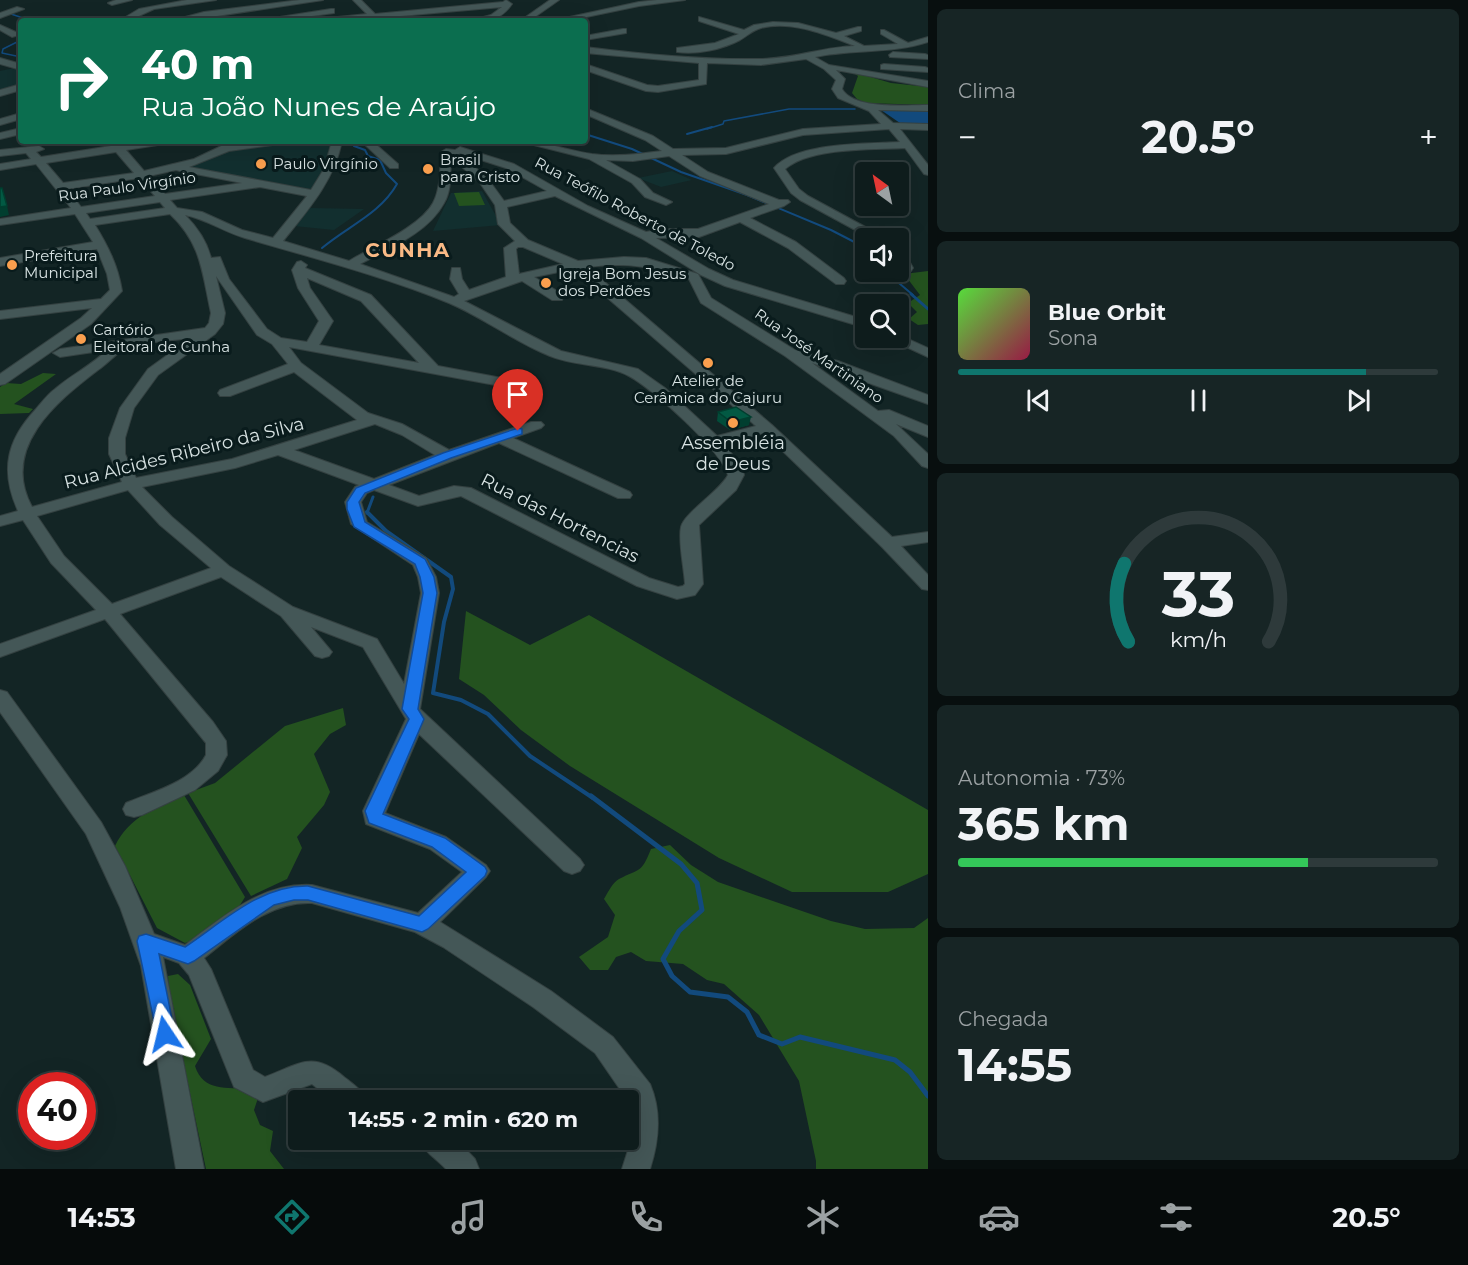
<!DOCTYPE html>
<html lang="pt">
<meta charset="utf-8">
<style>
body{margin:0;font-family:Montserrat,sans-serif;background:#172525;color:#f1f3f6;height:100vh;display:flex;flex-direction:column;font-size:22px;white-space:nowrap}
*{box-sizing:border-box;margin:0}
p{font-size:20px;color:#9ba1a3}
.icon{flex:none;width:33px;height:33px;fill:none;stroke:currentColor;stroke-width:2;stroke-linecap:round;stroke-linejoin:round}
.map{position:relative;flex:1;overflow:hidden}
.sheet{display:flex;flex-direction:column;gap:9px;padding:9px;background:#080f0f;width:540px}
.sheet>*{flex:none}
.guide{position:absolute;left:18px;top:18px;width:570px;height:126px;border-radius:6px;box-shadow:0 6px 24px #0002,0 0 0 2px #2e3a3b;background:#0b6e4f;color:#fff;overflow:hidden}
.needle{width:39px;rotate:327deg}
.tools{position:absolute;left:855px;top:162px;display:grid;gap:12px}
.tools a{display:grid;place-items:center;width:54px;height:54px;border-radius:6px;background:#0e1c1c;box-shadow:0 6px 24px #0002,0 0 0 2px #2e3a3b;font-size:30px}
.speed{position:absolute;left:18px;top:1072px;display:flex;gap:12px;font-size:30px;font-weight:700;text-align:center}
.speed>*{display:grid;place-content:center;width:78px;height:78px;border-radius:50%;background:#0e1c1c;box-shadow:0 6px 24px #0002,0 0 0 2px #2e3a3b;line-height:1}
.speed .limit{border:9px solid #d22;background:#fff;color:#111}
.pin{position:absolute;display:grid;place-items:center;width:51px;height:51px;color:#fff;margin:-62px -26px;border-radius:50% 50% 50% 0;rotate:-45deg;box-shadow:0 0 6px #0007}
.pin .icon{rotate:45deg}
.me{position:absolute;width:66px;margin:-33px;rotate:350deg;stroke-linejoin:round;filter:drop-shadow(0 0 4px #0008)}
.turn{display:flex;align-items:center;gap:21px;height:126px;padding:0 24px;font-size:27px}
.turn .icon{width:78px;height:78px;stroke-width:2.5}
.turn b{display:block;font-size:42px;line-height:51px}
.big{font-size:45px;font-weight:700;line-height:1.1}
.sheet .card{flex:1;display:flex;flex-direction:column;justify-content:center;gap:9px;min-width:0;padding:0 21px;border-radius:9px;background:#172525}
.sheet .dial{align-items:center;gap:0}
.dial svg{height:156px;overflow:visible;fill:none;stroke:#2e3a3b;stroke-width:7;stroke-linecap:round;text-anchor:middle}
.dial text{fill:#f1f3f6;stroke:none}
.song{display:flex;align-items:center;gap:18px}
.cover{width:72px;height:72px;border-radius:9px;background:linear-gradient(135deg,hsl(110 70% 55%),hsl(340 70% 35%))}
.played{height:6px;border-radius:3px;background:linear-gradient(90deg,#0f766e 85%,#2e3a3b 85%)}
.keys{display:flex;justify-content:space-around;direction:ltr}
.heat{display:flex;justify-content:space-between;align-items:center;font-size:33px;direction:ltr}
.charge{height:9px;border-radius:4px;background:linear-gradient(90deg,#34c759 73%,#2e3a3b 0)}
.trip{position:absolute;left:288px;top:1090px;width:351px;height:60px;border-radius:6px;background:#0e1c1c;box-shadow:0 6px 24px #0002,0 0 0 2px #2e3a3b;font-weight:700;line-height:60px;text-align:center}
.tab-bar{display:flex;height:96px;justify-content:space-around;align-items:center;background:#060b0b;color:#9ba1a3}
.tab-bar .icon{width:42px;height:42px}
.tab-bar .on{color:#0f766e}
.tab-bar b{font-size:27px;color:#f1f3f6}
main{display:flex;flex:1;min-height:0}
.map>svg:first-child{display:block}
.built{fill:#122f2f}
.green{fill:#24521f}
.water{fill:#124a7d}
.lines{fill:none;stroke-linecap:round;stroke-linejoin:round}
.stream-far4{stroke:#124a7d;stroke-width:1.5}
.stream-far3{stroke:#124a7d;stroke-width:2}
.stream-far2{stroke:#124a7d;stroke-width:3}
.stream-far1{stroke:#124a7d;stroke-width:4}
.stream{stroke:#124a7d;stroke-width:5}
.minor-casing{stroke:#344141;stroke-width:2}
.minor{fill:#445757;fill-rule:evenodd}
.wall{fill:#024d3a}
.shaded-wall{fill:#013e2f}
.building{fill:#025943;stroke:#013e2f;stroke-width:1.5}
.route{fill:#1a73e8;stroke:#114b97;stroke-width:1.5}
.poi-dot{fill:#fa9f4e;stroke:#091b1c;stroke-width:2}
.labels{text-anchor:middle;stroke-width:6;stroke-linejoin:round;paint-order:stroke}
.far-poi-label{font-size:15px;fill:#d8e3e3;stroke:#091b1c;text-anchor:start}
.far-street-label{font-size:15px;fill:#d8e3e3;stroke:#091b1c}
.poi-label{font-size:18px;fill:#d8e3e3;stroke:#091b1c}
.street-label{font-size:18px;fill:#d8e3e3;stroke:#091b1c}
.far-district-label{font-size:20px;font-weight:bold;letter-spacing:1.5px;fill:#f9b985;stroke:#091b1c}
</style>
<main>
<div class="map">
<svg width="928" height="1169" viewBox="0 0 928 1169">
<rect width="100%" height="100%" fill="#132525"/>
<!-- built -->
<g class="built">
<path d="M14,68L21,70V86L0,91V71Z"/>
<path d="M296,141H328L330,148V158L311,189L189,167L237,148Z"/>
<path d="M672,171L692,180L661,187L638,178Z"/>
<path d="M482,191L501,225L433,231L451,193Z"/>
<path d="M310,208L364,209L334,230L294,226Z"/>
</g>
<!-- green -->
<g class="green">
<path d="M857,73L891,83L928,87V105L866,103L857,99L852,93L858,76L855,74Z"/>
<path d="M479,192L485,205L459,206L454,193Z"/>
<path d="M928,271V324L918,325L909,319L917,312L908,303L920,295L904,274Z"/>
<path d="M43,373L56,374L14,404L33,409L29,413L0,414V387L6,383L21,384Z"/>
<path d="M466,611L530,645L589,615L928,810V874L888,892H792L719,858L570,766L521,730L484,695L459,679Z"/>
<path d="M343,708L346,725L330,734L314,754L330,792L324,805L297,837L302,848L287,879L251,896L188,793L215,783L285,726Z"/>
<path d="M184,795L245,897C235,916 207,937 185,943L157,928L115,846C129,817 156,807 184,795Z"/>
<path d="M670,845L691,865L718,882L831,921L865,929L914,928L928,918V1169H816V1161L799,1081L759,1015L724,984L707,980L683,964L646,961L631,952L616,957L608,970H590L579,957L608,937L615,915L604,899C608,892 613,882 619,879C640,868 641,874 651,849Z"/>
<path d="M178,974L190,985L211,1039L195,1066C203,1092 227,1087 250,1089L258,1098L254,1110L260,1125L273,1131L270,1151L284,1169H206L169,994L168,976Z"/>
</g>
<!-- water -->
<path class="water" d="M881,110H928V124L900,123Z"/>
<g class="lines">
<!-- stream-far4 -->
<g class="stream-far4">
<path d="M0,14H11L32,21"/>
<path d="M21,40L3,49L2,53L21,57"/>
<path d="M707,129L723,124L724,121L789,109H855"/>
</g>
<!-- stream-far3 -->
<g class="stream-far3">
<path d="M585,134L632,149L681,172L747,195L831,230L866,248"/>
<path d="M687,134L712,127"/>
<path d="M322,248C348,226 380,214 397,184L386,173L380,160L368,156L365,150L354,146L353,141"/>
<path d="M886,272L913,295"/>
</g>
<!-- stream-far2 -->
<g class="stream-far2">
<path d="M911,294L928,309"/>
<path d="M367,513L373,497"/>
</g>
<!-- stream-far1 -->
<path class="stream-far1" d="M367,512L386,531L451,577L453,589L444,622L433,693L461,700L488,714L530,756L593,798"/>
<!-- stream -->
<path class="stream" d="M591,796L681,864L697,883L702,910L679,931L663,959L672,976L690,992L728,997L747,1012L759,1035L782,1044L800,1037L895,1060L910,1072L928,1096"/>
<defs>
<g id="minor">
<path d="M116,0H132L112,5L108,3Z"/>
<path d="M187,0H216L154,9L128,21H119L139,9Z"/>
<path d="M300,0H323L184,21H170L204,12Z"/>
<path d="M353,0H361L375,14L503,2L506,0L512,4C500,21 488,21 468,21L491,15L502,7L344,21H314L318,19L367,14Z"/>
<path d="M550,0H559L529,21H520Z"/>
<path d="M657,0H685L639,6L567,21H551L639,2Z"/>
<path d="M17,7L24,9L0,18V13Z"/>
<path d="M331,9H334V13L275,21H254Z"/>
<path d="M699,17L744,30L754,25L773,22L798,23L836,33L858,27H861V31L844,36L864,46L898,44L881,34V30H884L908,43L928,37V42C892,54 853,49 815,57L829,65L928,81V87L836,70L845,79L842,89C854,110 906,105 928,105V111L878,110L893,123L928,124V130L900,129L928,165V175L924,174L905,148C872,150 811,147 785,169L799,189L808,196L882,236L884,238H870L800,200L791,193L774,168C797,142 867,144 900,142L889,129L803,135L726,154L682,155L708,172L779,200H788L790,202L784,206L750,218L796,242L844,278L846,281L844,284H836L788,248L740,222L699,237L656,238L709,269L733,280L866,320V328L725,286L701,275L641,238L555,196L507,207L510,223L528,240L578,261L624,257L646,258L698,274L711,298L795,350L838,361L928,395V404L812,363L878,411L889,410L928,426V437L896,424L928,454V468L922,466L894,436L852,405L785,356L701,303L689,279C648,266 630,262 587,267L772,425L892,537L928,532V542L901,546L928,575V590L922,589L882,547L764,433L724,444L742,467L744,475L736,490L699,525L703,584L695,595L677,599L637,586L461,496L418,506L374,490L367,493L361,502L367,522L426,558L436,577L439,593L420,709L580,859L584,865L580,871L572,874L564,871L419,734L385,813L446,837L486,865L490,871L486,877L440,922L551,991L613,1037L650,1084C662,1112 659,1141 650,1169H622L629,1147L631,1128L628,1101L595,1053L533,1007L443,947L415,932L312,903C269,901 236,933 204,958L211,969L253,1070L265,1077C300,1064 312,1050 344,1077C353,1084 362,1090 367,1101H333L312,1084L263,1102L234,1087L189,975L179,963L163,957L204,1169H176L141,966L120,907L86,834L0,712V690L7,692L101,822L125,866L154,934L185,945C223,917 262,882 312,885L418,913L462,872L430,849L366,824L363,811L406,719L363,647L311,627L332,652L329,656L322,658L315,656L281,616L221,577L120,614L213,722L226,741L227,755L218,771L195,790L142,815L134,817L126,815L123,809L126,803C152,792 192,782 206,755V743L105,619L0,657V644L96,610L51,563L23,520L0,526V516L18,511C0,471 6,441 36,409C42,402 48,394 55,389C71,375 92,365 107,350L60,357L53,353L60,349L205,328L209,323L211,313C202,273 202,244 170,214L95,225C108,246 118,266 122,291L91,324L5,384L0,385V374L81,318L92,308L0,319V311L101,299L110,290L107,274L97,249L0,266V258L93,242L75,214L0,225V219L71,208L36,164L0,170V164L31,159L26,153L0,156V150L39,146L44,149L36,152L41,157L111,146L107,141H117L121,145L145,141H169L164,144L126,150L144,171L194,159L232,141H245L244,143L285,141L280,144L229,151L189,167L311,190L324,169L332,141H342C334,181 308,210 283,241L349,261C372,247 420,227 433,203C441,188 440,168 441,152L446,149L455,150L460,147L514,164L588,206L646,232L663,229H698L769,204L700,176L669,156L633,161L606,160L640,179L653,193L672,202L666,205L645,197L632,183L589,159L518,141C544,141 566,150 592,154C615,157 639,154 662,151L645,140L585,114V108L653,136L673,149L726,148L803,129L881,124L869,111L838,98L832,89L836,80L824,69L806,59L761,65L707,63L706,84L658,92L646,91L585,70V64L647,85L658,86L699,80V63L585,53V47C643,54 701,60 760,59C792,59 822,47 855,46C826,35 792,20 761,28C753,30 747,36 740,40C723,49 697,55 677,52V48L715,43L739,34L699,21ZM116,152L134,173L63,183L46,163ZM459,153L506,168L547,191L504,201L488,179ZM451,157L480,183L495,205L498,224L515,241L504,248L506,277L469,290L462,279L460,268H452L450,279L459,294L454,297L360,264C388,249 428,233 444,203C452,190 450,172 451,157ZM176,170L180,171L242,183L165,194L149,176ZM139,178L155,196L81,207L67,189ZM260,187L307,196L273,238L242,230L202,212L177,208L170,200ZM160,202L165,208L90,219L86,213ZM185,215C206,219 224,232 245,238C313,258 383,276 449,303C484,318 515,342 550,356C574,366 607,364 629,376C652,388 722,451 728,475C719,492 684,513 681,527C678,541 684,568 685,584L683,586L678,587L649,578L471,488L454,486L419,496L389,485L499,443L618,498H630L632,495L630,492L513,438L541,428L544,425L541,422H531L449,450L402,424L368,413L301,363L289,347L512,388L519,384L512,380L438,366L371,295L305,268L307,265L301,261L297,262L292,270L298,288L319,321L307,342L281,338L267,329L229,279L220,257L211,258C207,242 197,227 185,215ZM518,247H523L563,264L519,274L516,249ZM574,269L756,426L717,436L665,388L638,369L561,351L464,301L522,281L552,300H562L563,297L562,294L534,277ZM216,276L257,335L272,344L288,364L220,390L218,393L220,396H230L294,372L357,420L232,459L136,478L125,454V438L134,408L158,375L215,334L223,324L225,313ZM307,278L361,301L419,363L319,345L333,321L310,288ZM191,338L148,369L120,408L109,438V454L122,482L32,507C0,448 56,402 98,370C106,365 120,350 127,347C147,341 171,341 191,338ZM375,424L402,435L435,455L374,479L294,450ZM278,455L359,485L355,487L345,502L351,524L413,565L418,577L421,593L404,684L377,639L293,607L229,566L172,517L142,487L235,468ZM128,490L160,525L211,568L112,604L64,556L37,516Z"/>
<path d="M0,25L18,33L19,35L12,37L0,30Z"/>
<path d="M623,29H626V33L585,40V36Z"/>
<path d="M893,52L925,54L928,55V59L890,57L889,55Z"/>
<path d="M0,58L21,64V70L0,64Z"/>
<path d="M884,64L925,67L928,68V72L881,69V65Z"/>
<path d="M21,84V90L0,96V90Z"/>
<path d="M21,113V119L0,125V119Z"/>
<path d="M21,128V134L0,139V133Z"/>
<path d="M361,141H372L398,164V168H390Z"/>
<path d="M898,248H902L913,268L911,271L907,272C896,269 898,257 898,248Z"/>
<path d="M899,335L928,348V357L887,338H898Z"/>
<path d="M419,1140H457L475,1159L479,1169H446C437,1159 424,1152 419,1140Z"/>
</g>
</defs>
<!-- minor casing -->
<use href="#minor" class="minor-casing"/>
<!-- minor -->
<use href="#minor" class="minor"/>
</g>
<!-- wall -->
<path class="wall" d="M718,412L749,425L730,430L717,421Z"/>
<!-- shaded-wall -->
<g class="shaded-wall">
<path d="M7,206L9,215L0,217V207Z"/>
<path d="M751,417L749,425L730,430L731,422Z"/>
</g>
<!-- building -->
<g class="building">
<path d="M0,188H2L7,206L0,207Z"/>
<path d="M736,407L751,417L731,422L718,412Z"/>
</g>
<!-- route -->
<path class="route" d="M518,428L522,429V434L451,458L365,493L359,502L365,522L425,559L434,577L437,593L418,709L424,719L383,814L445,838L485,867L487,871L485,876L428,929L422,932L308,900H294L274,905L194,961L188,964L159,954L175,1034L172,1040L165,1042L158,1040L137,941L139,936L146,934L185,947C223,922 260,885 308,886L419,916L466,872L432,847L369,823L365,811L409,719L402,709L423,593L420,577L415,564L354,527L347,509V502L356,488L443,453Z"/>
<!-- markers -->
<g class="poi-dot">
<circle cx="261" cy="164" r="6"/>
<circle cx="428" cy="169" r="6"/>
<circle cx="12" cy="265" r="6"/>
<circle cx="546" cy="283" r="6"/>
<circle cx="81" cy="339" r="6"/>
<circle cx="708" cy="363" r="6"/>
<circle cx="733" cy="423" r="6"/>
</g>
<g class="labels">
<!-- far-poi labels -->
<g class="far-poi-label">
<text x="440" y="165">Brasil<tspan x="440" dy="17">para Cristo</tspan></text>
<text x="273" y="169">Paulo Virgínio</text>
<text x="24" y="261">Prefeitura<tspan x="24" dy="17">Municipal</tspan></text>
<text x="558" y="279">Igreja Bom Jesus<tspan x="558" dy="17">dos Perdões</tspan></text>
<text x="93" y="335">Cartório<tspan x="93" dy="17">Eleitoral de Cunha</tspan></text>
<text x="708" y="386" text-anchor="middle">Atelier de<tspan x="708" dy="17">Cerâmica do Cajuru</tspan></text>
</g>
<!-- far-street labels -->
<g class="far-street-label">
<text transform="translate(127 187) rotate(-8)" y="5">Rua Paulo Virgínio</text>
<text transform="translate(635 214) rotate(28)" y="5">Rua Teófilo Roberto de Toledo</text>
<text transform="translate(819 356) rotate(35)" y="5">Rua José Martiniano</text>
</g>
<!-- poi labels -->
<g class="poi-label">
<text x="733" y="449">Assembléia<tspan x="733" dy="21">de Deus</tspan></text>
</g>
<!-- street labels -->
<g class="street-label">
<text transform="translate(184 453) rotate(-14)" y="6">Rua Alcides Ribeiro da Silva</text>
<text transform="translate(560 518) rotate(27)" y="6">Rua das Hortencias</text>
</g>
<!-- far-district labels -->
<g class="far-district-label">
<text x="408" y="257">CUNHA</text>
</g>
</g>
</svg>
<div class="tools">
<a><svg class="needle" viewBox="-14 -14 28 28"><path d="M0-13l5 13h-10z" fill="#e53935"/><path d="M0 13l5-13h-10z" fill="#9ba1a3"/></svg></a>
<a><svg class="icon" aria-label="sound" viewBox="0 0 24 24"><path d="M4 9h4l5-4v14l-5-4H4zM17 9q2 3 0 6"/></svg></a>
<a><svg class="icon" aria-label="search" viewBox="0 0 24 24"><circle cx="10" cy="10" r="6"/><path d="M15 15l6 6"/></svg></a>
</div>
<div class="speed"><div class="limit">40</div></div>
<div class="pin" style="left:518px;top:431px;background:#d93025"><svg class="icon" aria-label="arrive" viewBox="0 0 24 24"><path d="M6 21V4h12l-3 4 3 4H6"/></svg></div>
<svg class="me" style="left:165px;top:1034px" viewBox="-20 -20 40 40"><path d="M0-17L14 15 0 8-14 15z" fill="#1a73e8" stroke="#fff" stroke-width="4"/></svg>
<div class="trip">14:55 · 2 min · 620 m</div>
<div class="guide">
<div class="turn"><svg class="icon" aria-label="right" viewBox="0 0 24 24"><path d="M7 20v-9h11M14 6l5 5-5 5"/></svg><div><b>40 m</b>Rua João Nunes de Araújo</div></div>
</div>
</div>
<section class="sheet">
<div class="card"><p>Clima</p>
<div class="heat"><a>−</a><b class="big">20.5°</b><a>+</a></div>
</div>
<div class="card">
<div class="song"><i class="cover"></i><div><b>Blue Orbit</b><p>Sona</p></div></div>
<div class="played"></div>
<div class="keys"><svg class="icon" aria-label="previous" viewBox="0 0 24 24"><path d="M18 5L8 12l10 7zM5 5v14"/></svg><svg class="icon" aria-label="pause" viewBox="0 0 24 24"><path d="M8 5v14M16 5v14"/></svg><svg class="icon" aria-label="next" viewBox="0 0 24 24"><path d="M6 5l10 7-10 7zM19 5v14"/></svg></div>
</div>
<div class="card dial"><svg viewBox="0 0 100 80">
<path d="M14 69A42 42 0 1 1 86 69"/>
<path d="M14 69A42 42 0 0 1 12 29" stroke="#0f766e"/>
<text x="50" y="56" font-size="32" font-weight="700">33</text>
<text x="50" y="72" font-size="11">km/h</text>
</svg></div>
<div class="card"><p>Autonomia · 73%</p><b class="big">365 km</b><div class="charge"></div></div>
<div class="card"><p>Chegada</p><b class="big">14:55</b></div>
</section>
</main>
<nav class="tab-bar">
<b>14:53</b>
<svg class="icon on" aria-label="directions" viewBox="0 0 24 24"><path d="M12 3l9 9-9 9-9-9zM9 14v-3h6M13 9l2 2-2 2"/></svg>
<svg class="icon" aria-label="music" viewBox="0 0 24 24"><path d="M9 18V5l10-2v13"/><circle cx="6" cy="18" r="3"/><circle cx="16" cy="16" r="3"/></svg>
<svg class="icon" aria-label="phone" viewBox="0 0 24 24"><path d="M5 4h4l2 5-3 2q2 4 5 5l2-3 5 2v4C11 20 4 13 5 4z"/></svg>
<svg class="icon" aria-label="climate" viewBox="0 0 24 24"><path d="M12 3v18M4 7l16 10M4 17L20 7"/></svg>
<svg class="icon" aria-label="car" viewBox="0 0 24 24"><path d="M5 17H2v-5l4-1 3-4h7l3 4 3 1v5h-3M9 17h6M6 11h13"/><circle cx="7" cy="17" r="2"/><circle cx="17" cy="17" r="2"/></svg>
<svg class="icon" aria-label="filters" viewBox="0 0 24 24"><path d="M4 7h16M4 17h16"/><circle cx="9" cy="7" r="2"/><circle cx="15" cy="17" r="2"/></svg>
<b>20.5°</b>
</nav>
